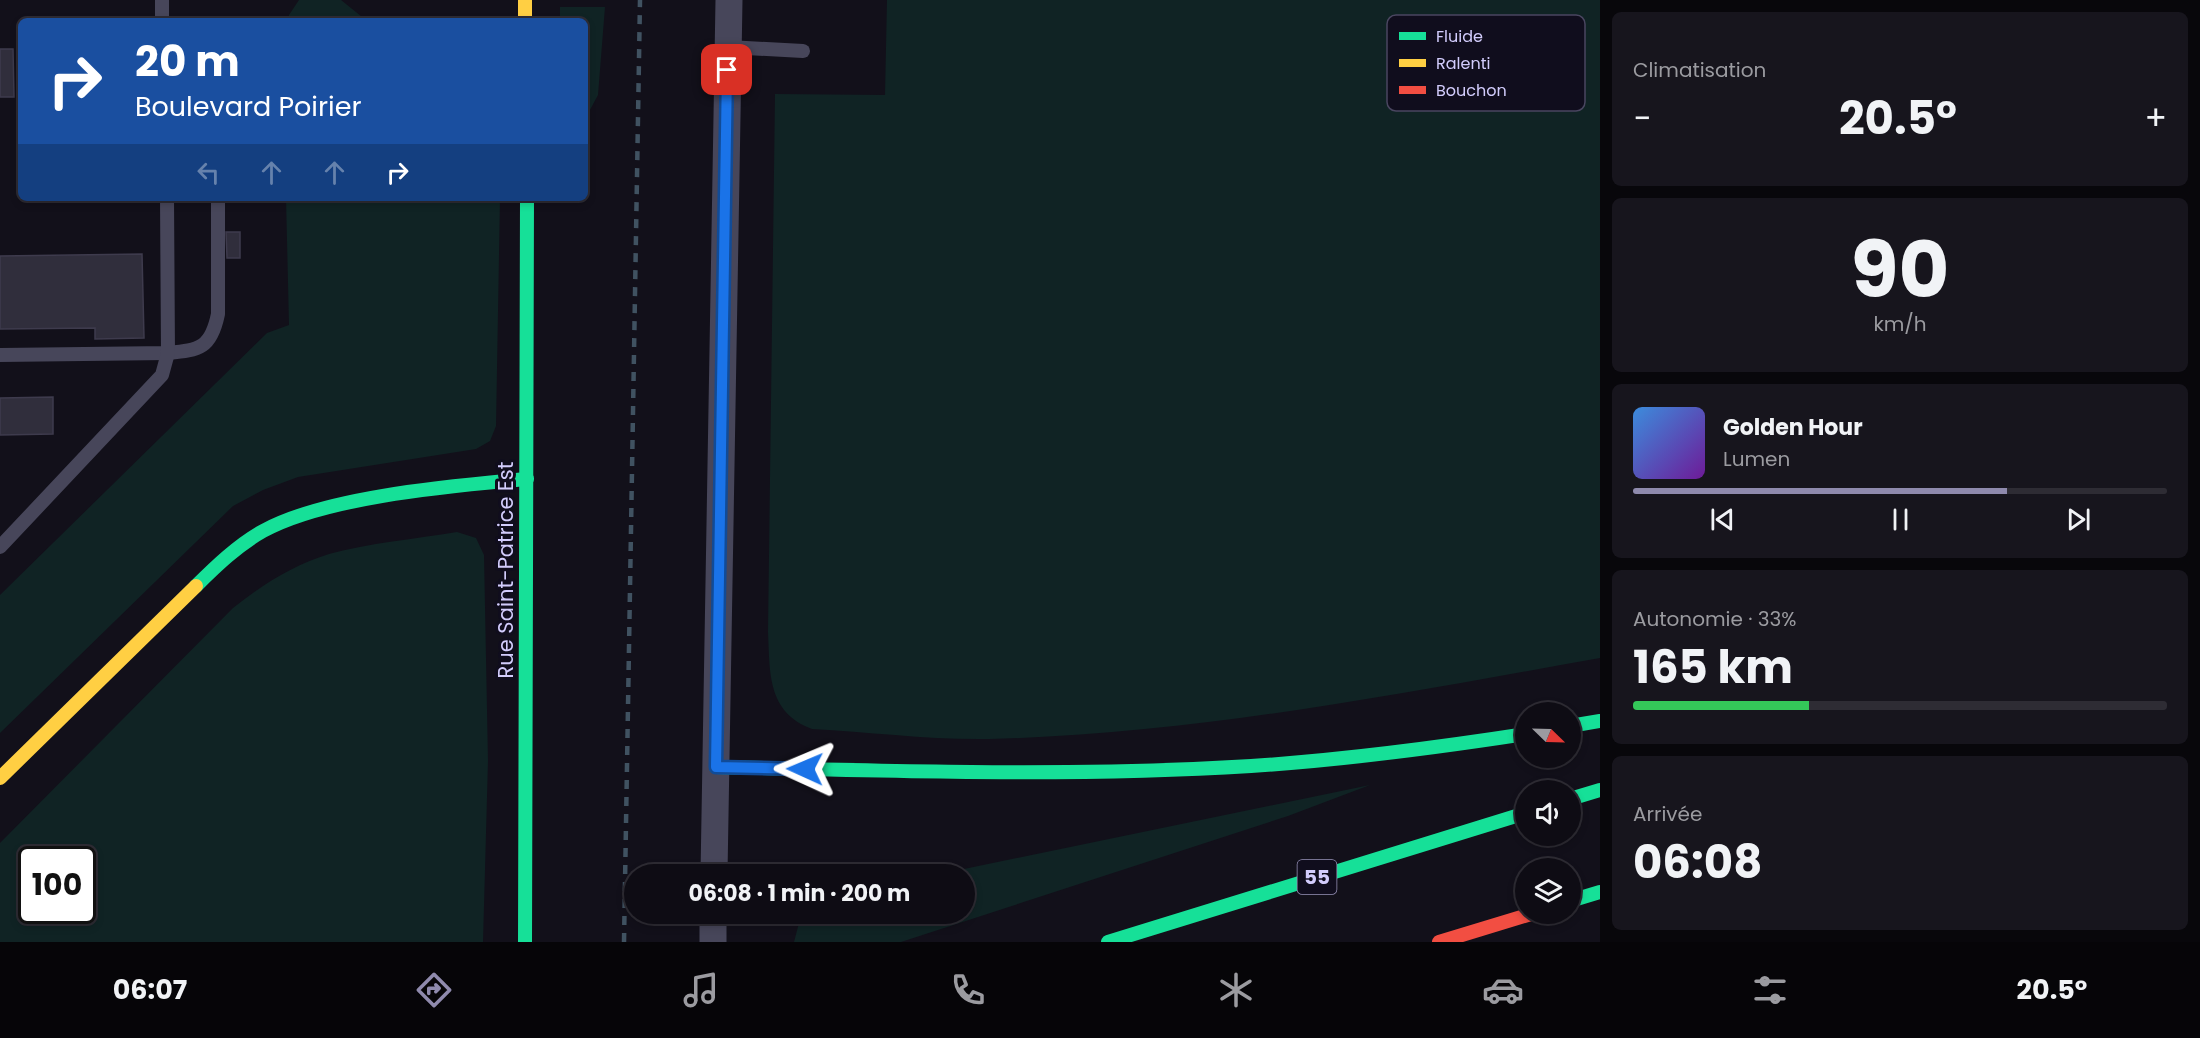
<!DOCTYPE html>
<html lang="fr">
<meta charset="utf-8">
<style>
body{margin:0;font-family:Poppins,sans-serif;background:#17151d;color:#f1f3f6;height:100vh;display:flex;flex-direction:column;font-size:22px;white-space:nowrap}
*{box-sizing:border-box;margin:0}
p{font-size:20px;color:#9b9ba0}
.icon{flex:none;width:33px;height:33px;fill:none;stroke:currentColor;stroke-width:2;stroke-linecap:round;stroke-linejoin:round}
.map{position:relative;flex:1;overflow:hidden}
.sheet{display:flex;flex-direction:column;gap:12px;padding:12px;background:#08070b;width:600px}
.sheet>*{flex:none}
.top-card{position:absolute;left:18px;top:18px;width:570px;height:183px;border-radius:9px;box-shadow:0 3px 9px #0003,0 0 0 2px #2e2c34;background:#1a4fa0;color:#fff;overflow:hidden}
.needle{width:39px;rotate:113deg}
.controls{position:absolute;left:1515px;top:702px;display:grid;gap:12px}
.controls a{display:grid;place-items:center;width:66px;height:66px;border-radius:50%;background:#0e0c14;box-shadow:0 3px 9px #0003,0 0 0 2px #2e2c34;font-size:30px}
.speed{position:absolute;left:18px;top:846px;display:flex;gap:12px;font-size:30px;font-weight:700;text-align:center}
.speed>*{display:grid;place-content:center;width:78px;height:78px;border-radius:50%;background:#0e0c14;box-shadow:0 3px 9px #0003,0 0 0 2px #2e2c34;line-height:1}
.speed .limit{border:3px solid #111;border-radius:9px;background:#fff;color:#111}
.pin{position:absolute;display:grid;place-items:center;width:51px;height:51px;color:#fff;margin:-26px;border-radius:12px;box-shadow:0 3px 9px #0006}
.me{position:absolute;width:66px;margin:-33px;rotate:271deg;stroke-linejoin:round;filter:drop-shadow(0 0 4px #0008)}
.turn{display:flex;align-items:center;gap:21px;height:126px;padding:0 18px;font-size:27px}
.turn .icon{width:78px;height:78px;stroke-width:2.5}
.turn b{display:block;font-size:42px;line-height:51px}
.lanes{display:flex;align-items:center;height:57px;padding:0 18px;background:#0003;justify-content:center;gap:30px;direction:ltr}
.lanes .off{opacity:.35}
.big{font-size:45px;font-weight:700;line-height:1.1}
.sheet .widget{flex:1;display:flex;flex-direction:column;justify-content:center;gap:9px;min-width:0;padding:0 21px;border-radius:9px;background:#17151d}
.sheet .dial{align-items:center;gap:0}
.dial b{font-size:78px;line-height:1}
.song{display:flex;align-items:center;gap:18px}
.cover{width:72px;height:72px;border-radius:9px;background:linear-gradient(135deg,hsl(210 70% 55%),hsl(280 70% 35%))}
.played{height:6px;border-radius:3px;background:linear-gradient(90deg,#8f8aad 70%,#2e2c34 70%)}
.keys{display:flex;justify-content:space-around;direction:ltr}
.heat{display:flex;justify-content:space-between;align-items:center;font-size:33px;direction:ltr}
.charge{height:9px;border-radius:4px;background:linear-gradient(90deg,#34c759 33%,#2e2c34 0)}
.trip{position:absolute;left:624px;top:864px;width:351px;height:60px;border-radius:30px;background:#0e0c14;box-shadow:0 3px 9px #0003,0 0 0 2px #2e2c34;font-weight:700;line-height:60px;text-align:center}
.tabs{display:flex;height:96px;justify-content:space-around;align-items:center;background:#060508;color:#9b9ba0}
.tabs .icon{width:42px;height:42px}
.tabs .on{color:#8f8aad}
.tabs b{font-size:27px;color:#f1f3f6}
main{display:flex;flex:1;min-height:0}
.map>svg:first-child{display:block}
.green{fill:#102324;fill-rule:evenodd}
.building{fill:#302e3c;stroke:#3e3b4d;stroke-width:1.5}
.lines{fill:none;stroke-linecap:round;stroke-linejoin:round}
.lane{stroke:#47465a;stroke-width:14}
.street{stroke:#47465a;stroke-width:27}
.fast{stroke:#16e098;stroke-width:14}
.slow{stroke:#ffcf43;stroke-width:14}
.jam{stroke:#f24e42;stroke-width:14}
.rail{stroke:#405261;stroke-width:4.5;stroke-dasharray:9 8;stroke-linecap:butt}
.route-casing{stroke:#114b97;stroke-width:15}
.route{stroke:#1a73e8;stroke-width:10}
.labels{text-anchor:middle;stroke-width:6;stroke-linejoin:round;paint-order:stroke}
.shield{fill:#100d1d;stroke:#9893b9;stroke-width:1.5}
.shield-label{font-size:20px;font-weight:bold;fill:#d2ccfc}
.street-label{font-size:21px;fill:#d2ccfc;stroke:#100d1d}
.key{fill:#100d1d;stroke:#4a4660;stroke-width:1.5}
.key-label{font-size:16px;fill:#d2ccfc}
</style>
<main>
<div class="map">
<svg width="1600" height="942" viewBox="0 0 1600 942">
<rect width="100%" height="100%" fill="#12101a"/>
<!-- green -->
<g class="green">
<path d="M299,0H341L367,21H289V15Z"/>
<path d="M887,0H1600V658C1398,694 1195,734 989,739C930,740 870,732 812,729C767,712 770,673 768,632L775,94L885,95Z"/>
<path d="M560,7H605L598,95L585,119V21H560Z"/>
<path d="M286,198H500L496,426L490,441L476,449L298,477L263,490L233,506L0,733V595L267,333L289,325Z"/>
<path d="M457,532L476,538L484,555L488,761L483,942H0V843L233,608C262,585 293,565 329,554C368,543 416,539 457,532ZM32,860H82V910H32Z"/>
<path d="M1370,785L1288,816L901,942H794L800,919L809,914H964V874H940Z"/>
</g>
<!-- building -->
<g class="building">
<path d="M0,49H13L14,97H0Z"/>
<path d="M226,232H240V258H227Z"/>
<path d="M142,254L144,338L95,339V328L0,329V256Z"/>
<path d="M53,397V434L0,435V398Z"/>
</g>
<g class="lines">
<!-- lane -->
<g class="lane">
<path d="M162,0V21"/>
<path d="M728,47L803,51"/>
<path d="M0,355L168,353C200,350 211,348 218,314V198"/>
<path d="M0,547L162,375L168,353L167,198"/>
</g>
<!-- street -->
<g class="street">
<path d="M714,874L729,0"/>
<path d="M713,942V914"/>
</g>
<!-- fast -->
<g class="fast">
<path d="M196,586C216,566 238,545 263,531C327,496 453,486 527,479"/>
<path d="M1570,726L1600,721"/>
<path d="M716,767C894,771 1073,777 1251,766C1343,760 1435,748 1526,734"/>
<path d="M1570,799L1600,790"/>
<path d="M1570,901L1600,892"/>
<path d="M525,942L527,198"/>
<path d="M1108,942L1526,813"/>
</g>
<!-- slow -->
<g class="slow">
<path d="M525,0V21"/>
<path d="M0,778L196,586"/>
</g>
<!-- jam -->
<path class="jam" d="M1439,942L1531,914"/>
<!-- rail -->
<path class="rail" d="M624,942L640,0"/>
</g>
<g class="lines">
<defs>
<path id="route" d="M727,70L716,767L805,769"/>
</defs>
<!-- route casing -->
<use href="#route" class="route-casing"/>
<!-- route -->
<use href="#route" class="route"/>
</g>
<g class="labels">
<!-- shield labels -->
<rect class="shield" x="1297.5" y="860" width="39" height="34" rx="4.5"/>
<g class="shield-label">
<text x="1317" y="884">55</text>
</g>
<!-- street labels -->
<g class="street-label">
<text transform="translate(506 570) rotate(-90)" y="7">Rue Saint-Patrice Est</text>
</g>
</g>
<!-- legend -->
<rect x="1387" y="15" width="198" height="96" rx="9" class="key"/>
<rect x="1399" y="32" width="27" height="8" fill="#16e098"/>
<rect x="1399" y="59" width="27" height="8" fill="#ffcf43"/>
<rect x="1399" y="86" width="27" height="8" fill="#f24e42"/>
<g class="key-label">
<text x="1436" y="42">Fluide</text>
<text x="1436" y="69">Ralenti</text>
<text x="1436" y="96">Bouchon</text>
</g>
</svg>
<div class="controls">
<a><svg class="needle" viewBox="-14 -14 28 28"><path d="M0-13l5 13h-10z" fill="#e53935"/><path d="M0 13l5-13h-10z" fill="#9b9ba0"/></svg></a>
<a><svg class="icon" aria-label="sound" viewBox="0 0 24 24"><path d="M4 9h4l5-4v14l-5-4H4zM17 9q2 3 0 6"/></svg></a>
<a><svg class="icon" aria-label="layers" viewBox="0 0 24 24"><path d="M12 4l9 5-9 5-9-5zM3 14l9 5 9-5"/></svg></a>
</div>
<div class="speed"><div class="limit">100</div></div>
<div class="pin" style="left:727px;top:70px;background:#d93025"><svg class="icon" aria-label="arrive" viewBox="0 0 24 24"><path d="M6 21V4h12l-3 4 3 4H6"/></svg></div>
<svg class="me" style="left:805px;top:769px" viewBox="-20 -20 40 40"><path d="M0-17L14 15 0 8-14 15z" fill="#1a73e8" stroke="#fff" stroke-width="4"/></svg>
<div class="trip">06:08 · 1 min · 200 m</div>
<div class="top-card">
<div class="turn"><svg class="icon" aria-label="right" viewBox="0 0 24 24"><path d="M7 20v-9h11M14 6l5 5-5 5"/></svg><div><b>20 m</b>Boulevard Poirier</div></div>
<div class="lanes"><svg class="icon off" aria-label="left" viewBox="0 0 24 24"><path d="M17 20v-9H6M10 6l-5 5 5 5"/></svg><svg class="icon off" aria-label="ahead" viewBox="0 0 24 24"><path d="M12 20V5M6 11l6-6 6 6"/></svg><svg class="icon off" aria-label="ahead" viewBox="0 0 24 24"><path d="M12 20V5M6 11l6-6 6 6"/></svg><svg class="icon" aria-label="right" viewBox="0 0 24 24"><path d="M7 20v-9h11M14 6l5 5-5 5"/></svg></div>
</div>
</div>
<section class="sheet">
<div class="widget"><p>Climatisation</p>
<div class="heat"><a>−</a><b class="big">20.5°</b><a>+</a></div>
</div>
<div class="widget dial"><b>90</b><p>km/h</p></div>
<div class="widget">
<div class="song"><i class="cover"></i><div><b>Golden Hour</b><p>Lumen</p></div></div>
<div class="played"></div>
<div class="keys"><svg class="icon" aria-label="previous" viewBox="0 0 24 24"><path d="M18 5L8 12l10 7zM5 5v14"/></svg><svg class="icon" aria-label="pause" viewBox="0 0 24 24"><path d="M8 5v14M16 5v14"/></svg><svg class="icon" aria-label="next" viewBox="0 0 24 24"><path d="M6 5l10 7-10 7zM19 5v14"/></svg></div>
</div>
<div class="widget"><p>Autonomie · 33%</p><b class="big">165 km</b><div class="charge"></div></div>
<div class="widget"><p>Arrivée</p><b class="big">06:08</b></div>
</section>
</main>
<nav class="tabs">
<b>06:07</b>
<svg class="icon on" aria-label="directions" viewBox="0 0 24 24"><path d="M12 3l9 9-9 9-9-9zM9 14v-3h6M13 9l2 2-2 2"/></svg>
<svg class="icon" aria-label="music" viewBox="0 0 24 24"><path d="M9 18V5l10-2v13"/><circle cx="6" cy="18" r="3"/><circle cx="16" cy="16" r="3"/></svg>
<svg class="icon" aria-label="phone" viewBox="0 0 24 24"><path d="M5 4h4l2 5-3 2q2 4 5 5l2-3 5 2v4C11 20 4 13 5 4z"/></svg>
<svg class="icon" aria-label="climate" viewBox="0 0 24 24"><path d="M12 3v18M4 7l16 10M4 17L20 7"/></svg>
<svg class="icon" aria-label="car" viewBox="0 0 24 24"><path d="M5 17H2v-5l4-1 3-4h7l3 4 3 1v5h-3M9 17h6M6 11h13"/><circle cx="7" cy="17" r="2"/><circle cx="17" cy="17" r="2"/></svg>
<svg class="icon" aria-label="filters" viewBox="0 0 24 24"><path d="M4 7h16M4 17h16"/><circle cx="9" cy="7" r="2"/><circle cx="15" cy="17" r="2"/></svg>
<b>20.5°</b>
</nav>
